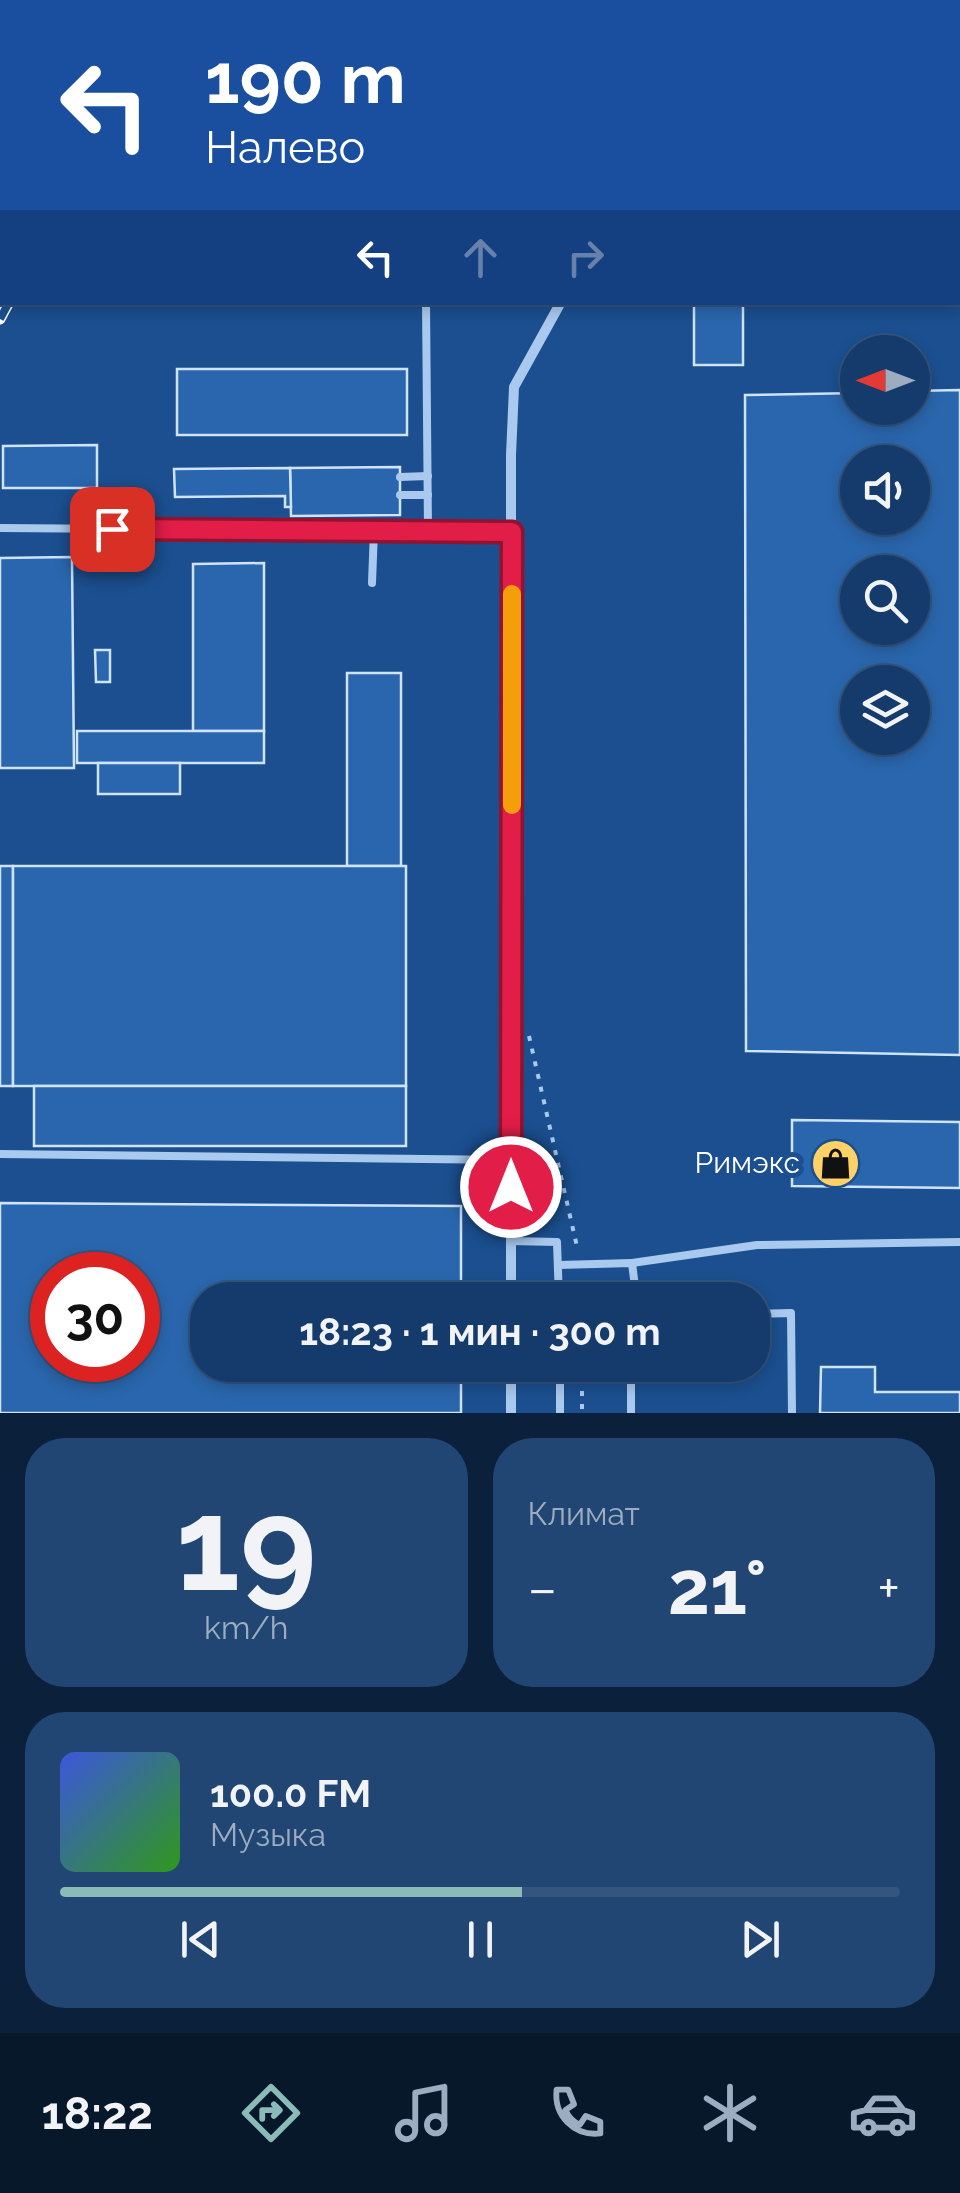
<!DOCTYPE html>
<html lang="ru">
<meta charset="utf-8">
<style>
body{margin:0;font-family:Raleway,sans-serif;background:#214673;color:#f1f3f6;height:100vh;display:flex;flex-direction:column;font-size:38px;white-space:nowrap}
*{box-sizing:border-box;margin:0}
p{font-size:32px;color:#9dadc1}
.icon{flex:none;width:55px;height:55px;fill:none;stroke:currentColor;stroke-width:2;stroke-linecap:round;stroke-linejoin:round}
.map{position:relative;height:1413px;overflow:hidden}
.details{display:flex;flex-direction:column;gap:25px;padding:25px;background:#0b203b;flex:1}
.details>*{flex:none}
.banner{position:absolute;left:0px;top:0px;width:960px;height:305px;box-shadow:0 5px 15px #0003,0 0 0 2px #33557e;background:#1a4fa0;color:#fff;overflow:hidden}
.needle{width:65px;rotate:270deg}
.tools{position:absolute;left:840px;top:335px;display:grid;gap:20px}
.tools a{display:grid;place-items:center;width:90px;height:90px;border-radius:50%;background:#143b6b;box-shadow:0 5px 15px #0003,0 0 0 2px #33557e;font-size:50px}
.speed{position:absolute;left:30px;top:1252px;display:flex;gap:20px;font-size:50px;font-weight:700;text-align:center}
.speed>*{display:grid;place-content:center;width:130px;height:130px;border-radius:50%;background:#143b6b;box-shadow:0 5px 15px #0003,0 0 0 2px #33557e;line-height:1}
.speed .limit{border:15px solid #d22;background:#fff;color:#111}
.pin{position:absolute;display:grid;place-items:center;width:85px;height:85px;color:#fff;margin:-42px;border-radius:20px;box-shadow:0 5px 15px #0006}
.me{position:absolute;width:110px;margin:-55px;rotate:0deg;stroke-linejoin:round;filter:drop-shadow(0 0 8px #0008)}
.turn{display:flex;align-items:center;gap:35px;height:210px;padding:0 40px;font-size:45px}
.turn .icon{width:130px;height:130px;stroke-width:2.5}
.turn b{display:block;font-size:70px;line-height:85px}
.lanes{display:flex;align-items:center;height:95px;padding:0 40px;background:#0003;justify-content:center;gap:50px;direction:ltr}
.lanes .off{opacity:.35}
.big{font-size:75px;font-weight:700;line-height:1.1}
.details .tile{flex:1;display:flex;flex-direction:column;justify-content:center;gap:15px;min-width:0;padding:0 35px;border-radius:40px;background:#214673}
.details .dial{align-items:center;gap:0}
.dial b{font-size:130px;line-height:1}
.song{display:flex;align-items:center;gap:30px}
.cover{width:120px;height:120px;border-radius:15px;background:linear-gradient(135deg,hsl(230 70% 55%),hsl(110 70% 35%))}
.played{height:10px;border-radius:5px;background:linear-gradient(90deg,#8bbbb9 55%,#33557e 55%)}
.keys{display:flex;justify-content:space-around;direction:ltr}
.heat{display:flex;justify-content:space-between;align-items:center;font-size:55px;direction:ltr}
.details .tiles{flex:1;display:grid;gap:25px;grid-template-columns:1fr 1fr}
.tile:last-child{grid-column:span 2}
.trip{position:absolute;left:190px;top:1282px;width:580px;height:100px;border-radius:40px;background:#143b6b;box-shadow:0 5px 15px #0003,0 0 0 2px #33557e;font-weight:700;line-height:100px;text-align:center}
.dock{display:flex;height:160px;justify-content:space-around;align-items:center;background:#08182b;color:#9dadc1}
.dock .icon{width:70px;height:70px}
.dock .on{color:#8bbbb9}
.dock b{font-size:45px;color:#f1f3f6}
.map>svg:first-child{display:block}
.building{fill:#2a66ad;stroke:#cfe3fa;stroke-width:2.5;fill-rule:evenodd}
.lines{fill:none;stroke-linecap:round;stroke-linejoin:round}
.path{stroke:#a9c9ee;stroke-width:4;stroke-dasharray:5 8;stroke-linecap:butt}
.lane{stroke:#a9c9ee;stroke-width:8}
.street{stroke:#a9c9ee;stroke-width:10}
.rail-casing{stroke:#fff;stroke-width:11}
.rail{stroke:#1b4f8f;stroke-width:8;stroke-dasharray:22;stroke-linecap:butt}
.route-casing{stroke:#92132f;stroke-width:25}
.route{stroke:#e11d48;stroke-width:18}
.slow{stroke:#f59e0b;stroke-width:18}
.labels{text-anchor:middle;stroke-width:10;stroke-linejoin:round;paint-order:stroke}
.poi-label{font-size:30px;fill:#fff;stroke:#1b4f8f;text-anchor:end}
</style>
<div class="map">
<svg width="960" height="1413" viewBox="0 0 960 1413">
<rect width="100%" height="100%" fill="#1b4f8f"/>
<!-- building -->
<g class="building">
<rect x="694" y="302" width="49" height="63"/>
<rect x="177" y="369" width="230" height="66"/>
<path d="M960,390V1055L746,1051L745,395L858,393V408H912V391ZM858,462H912V518H858ZM858,572H912V628H858ZM858,682H912V738H858Z"/>
<path d="M97,445V488H3V446Z"/>
<path d="M400,467V515L291,516L290,468Z"/>
<path d="M290,468L291,507H285V496L175,497L174,469Z"/>
<path d="M72,557L74,768H0V558Z"/>
<path d="M264,563V731H193V564Z"/>
<path d="M95,650H110V682H96Z"/>
<rect x="347" y="673" width="54" height="193"/>
<rect x="77" y="731" width="187" height="32"/>
<rect x="98" y="763" width="82" height="31"/>
<rect x="0" y="866" width="13" height="220"/>
<rect x="13" y="866" width="393" height="220"/>
<rect x="34" y="1086" width="372" height="60"/>
<path d="M792,1120L960,1122V1188L792,1186Z"/>
<path d="M0,1203L461,1206V1300H208V1365H461V1413H0ZM52,1275H138V1360H52Z"/>
<path d="M821,1367H875V1392H960V1413H820Z"/>
</g>
<g class="lines">
<!-- path -->
<g class="path">
<path d="M529,1036L578,1251"/>
<path d="M581,1280V1300"/>
<path d="M582,1365V1413"/>
</g>
<!-- lane -->
<g class="lane">
<path d="M426,302L428,531"/>
<path d="M400,477L428,476"/>
<path d="M400,495H428"/>
<path d="M0,528L512,532"/>
<path d="M372,583L374,530"/>
<path d="M0,1154L511,1160"/>
<path d="M511,1241L557,1242L559,1300"/>
<path d="M632,1263L757,1245L960,1242"/>
<path d="M559,1265L632,1263L636,1295L643,1300"/>
<path d="M752,1314L791,1313L792,1413"/>
<path d="M560,1365V1413"/>
<path d="M631,1365V1413"/>
</g>
<!-- street -->
<g class="street">
<path d="M629,2V0"/>
<path d="M511,1300V455L514,387L561,302"/>
<path d="M511,1413V1365"/>
</g>
<defs>
<g id="rail">
<path d="M21,0V2"/>
<path d="M0,319L9,302"/>
</g>
</defs>
<!-- rail casing -->
<use href="#rail" class="rail-casing"/>
<!-- rail -->
<use href="#rail" class="rail"/>
</g>
<g class="lines">
<defs>
<path id="route" d="M112,529L512,532L511,1187"/>
</defs>
<!-- route casing -->
<use href="#route" class="route-casing"/>
<!-- route -->
<use href="#route" class="route"/>
<!-- slow -->
<path class="slow" d="M512,594V805"/>
</g>
<!-- icons -->
<defs>
<symbol id="shop-disc" viewBox="-11 -11 22 22"><circle r="9.5" fill="#ffd166" stroke="#1b4f8f"/><path d="M-5-2.5h2.3a2.7 3.5 0 0 1 5.4 0H5L5.5 6h-11ZM-1.5-2.5h3a1.5 2.3 0 0 0-3 0Z" fill="#111"/></symbol>
</defs>
<g fill-rule="evenodd">
<use href="#shop-disc" x="808" y="1136" width="55" height="55"/>
</g>
<g class="labels">
<!-- poi labels -->
<g class="poi-label">
<text x="800" y="1173">Римэкс</text>
</g>
</g>
</svg>
<div class="tools">
<a><svg class="needle" viewBox="-14 -14 28 28"><path d="M0-13l5 13h-10z" fill="#e53935"/><path d="M0 13l5-13h-10z" fill="#9dadc1"/></svg></a>
<a><svg class="icon" aria-label="sound" viewBox="0 0 24 24"><path d="M4 9h4l5-4v14l-5-4H4zM17 9q2 3 0 6"/></svg></a>
<a><svg class="icon" aria-label="search" viewBox="0 0 24 24"><circle cx="10" cy="10" r="6"/><path d="M15 15l6 6"/></svg></a>
<a><svg class="icon" aria-label="layers" viewBox="0 0 24 24"><path d="M12 4l9 5-9 5-9-5zM3 14l9 5 9-5"/></svg></a>
</div>
<div class="speed"><div class="limit">30</div></div>
<div class="pin" style="left:112px;top:529px;background:#d93025"><svg class="icon" aria-label="arrive" viewBox="0 0 24 24"><path d="M6 21V4h12l-3 4 3 4H6"/></svg></div>
<svg class="me" style="left:511px;top:1187px" viewBox="-20 -20 40 40"><circle r="17" fill="#e11d48" stroke="#fff" stroke-width="3"/><path d="M0-11L8 9 0 5-8 9z" fill="#fff"/></svg>
<div class="trip">18:23 · 1 мин · 300 m</div>
<div class="banner">
<div class="turn"><svg class="icon" aria-label="left" viewBox="0 0 24 24"><path d="M17 20v-9H6M10 6l-5 5 5 5"/></svg><div><b>190 m</b>Налево</div></div>
<div class="lanes"><svg class="icon" aria-label="left" viewBox="0 0 24 24"><path d="M17 20v-9H6M10 6l-5 5 5 5"/></svg><svg class="icon off" aria-label="ahead" viewBox="0 0 24 24"><path d="M12 20V5M6 11l6-6 6 6"/></svg><svg class="icon off" aria-label="right" viewBox="0 0 24 24"><path d="M7 20v-9h11M14 6l5 5-5 5"/></svg></div>
</div>
</div>
<section class="details">
<div class="tiles">
<div class="tile dial"><b>19</b><p>km/h</p></div>
<div class="tile"><p>Климат</p>
<div class="heat"><a>−</a><b class="big">21°</b><a>+</a></div>
</div>
<div class="tile">
<div class="song"><i class="cover"></i><div><b>100.0 FM</b><p>Музыка</p></div></div>
<div class="played"></div>
<div class="keys"><svg class="icon" aria-label="previous" viewBox="0 0 24 24"><path d="M18 5L8 12l10 7zM5 5v14"/></svg><svg class="icon" aria-label="pause" viewBox="0 0 24 24"><path d="M8 5v14M16 5v14"/></svg><svg class="icon" aria-label="next" viewBox="0 0 24 24"><path d="M6 5l10 7-10 7zM19 5v14"/></svg></div>
</div>
</div>
</section>
<nav class="dock">
<b>18:22</b>
<svg class="icon on" aria-label="directions" viewBox="0 0 24 24"><path d="M12 3l9 9-9 9-9-9zM9 14v-3h6M13 9l2 2-2 2"/></svg>
<svg class="icon" aria-label="music" viewBox="0 0 24 24"><path d="M9 18V5l10-2v13"/><circle cx="6" cy="18" r="3"/><circle cx="16" cy="16" r="3"/></svg>
<svg class="icon" aria-label="phone" viewBox="0 0 24 24"><path d="M5 4h4l2 5-3 2q2 4 5 5l2-3 5 2v4C11 20 4 13 5 4z"/></svg>
<svg class="icon" aria-label="climate" viewBox="0 0 24 24"><path d="M12 3v18M4 7l16 10M4 17L20 7"/></svg>
<svg class="icon" aria-label="car" viewBox="0 0 24 24"><path d="M5 17H2v-5l4-1 3-4h7l3 4 3 1v5h-3M9 17h6M6 11h13"/><circle cx="7" cy="17" r="2"/><circle cx="17" cy="17" r="2"/></svg>
</nav>
